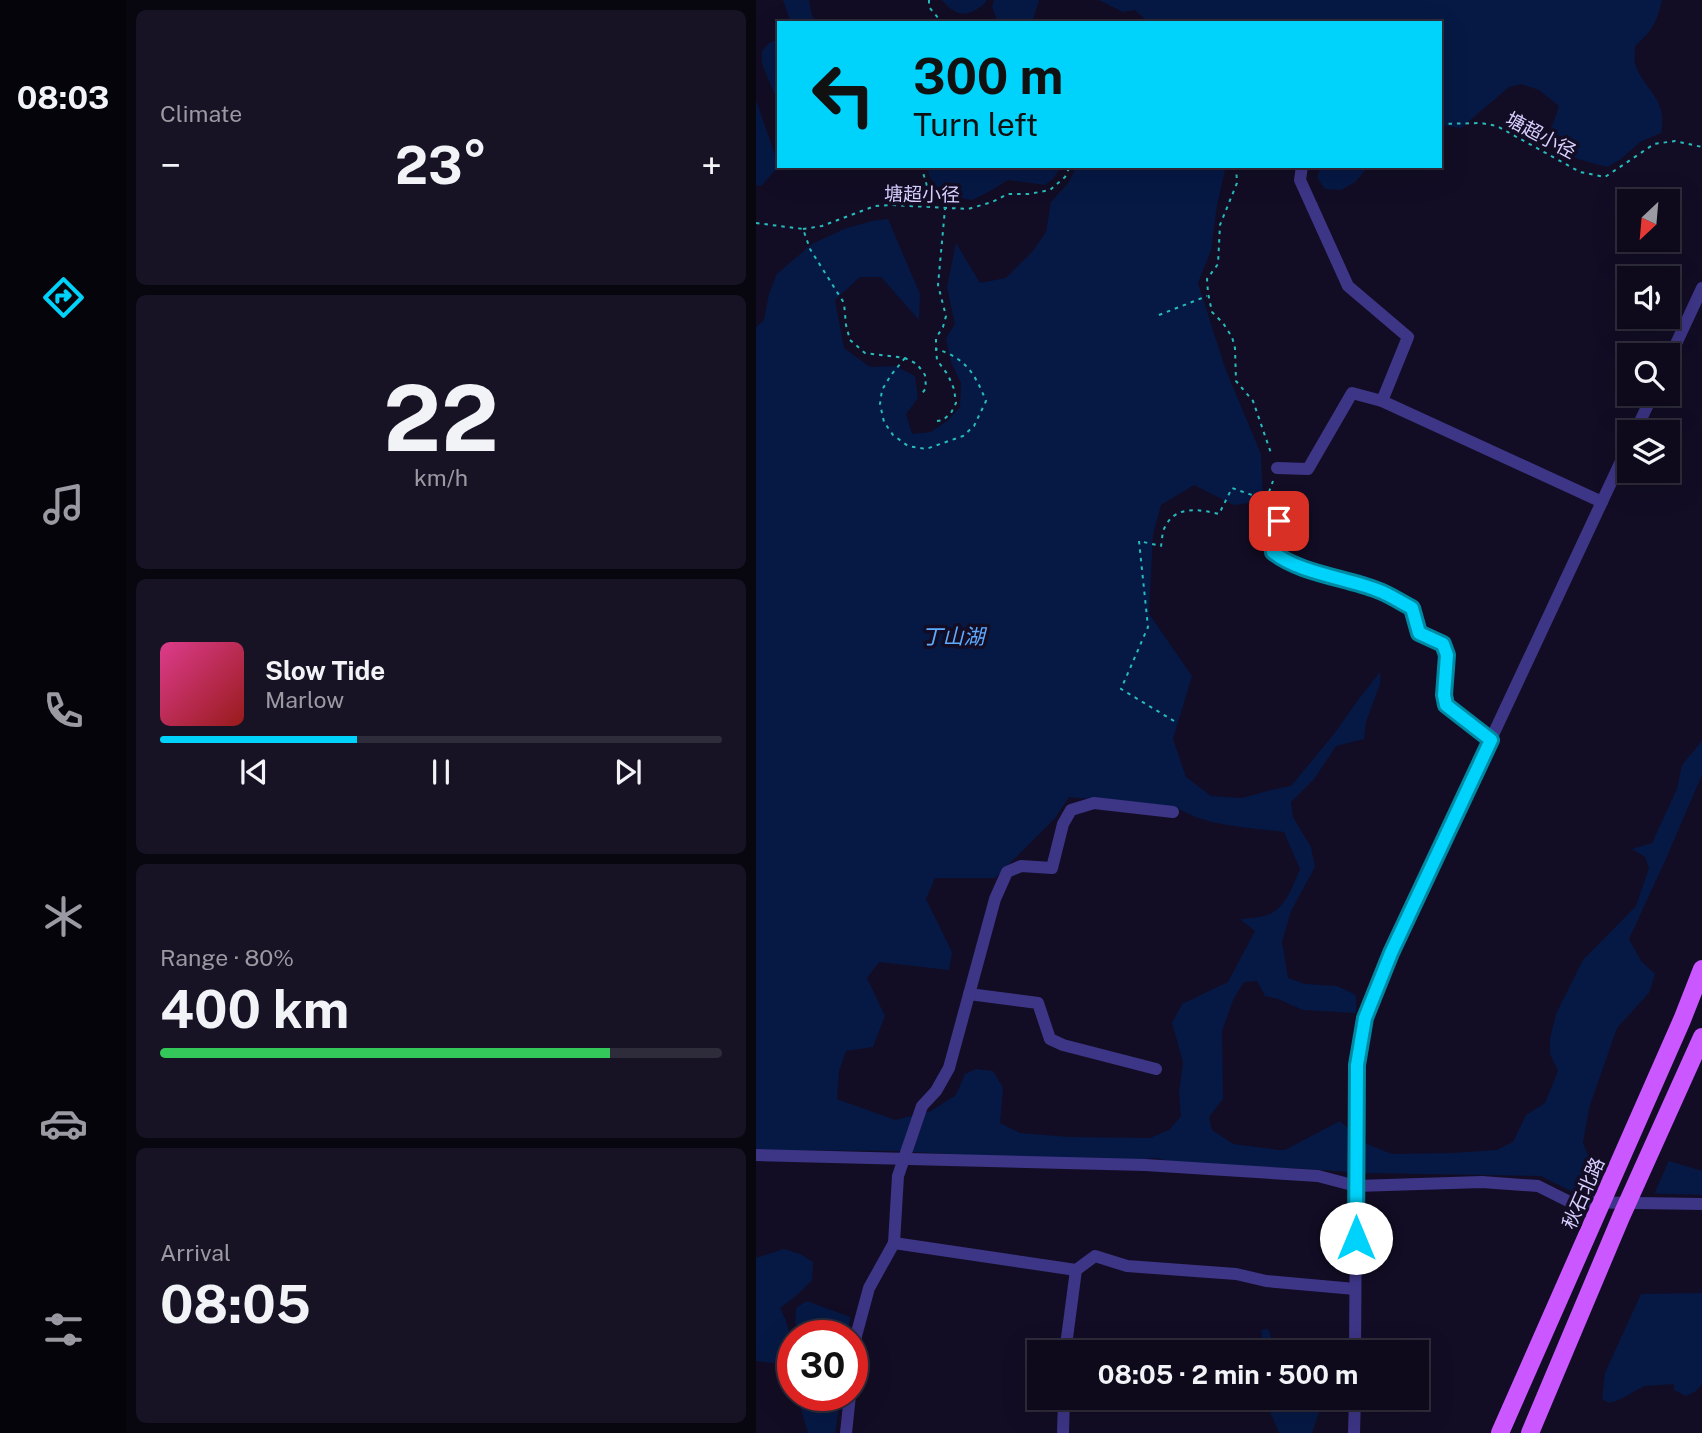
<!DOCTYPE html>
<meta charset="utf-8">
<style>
body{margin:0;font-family:"Public Sans","Noto Sans SC",sans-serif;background:#171324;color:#f1f3f6;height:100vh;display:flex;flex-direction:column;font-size:26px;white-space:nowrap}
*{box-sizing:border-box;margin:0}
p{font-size:23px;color:#9b9aa3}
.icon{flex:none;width:38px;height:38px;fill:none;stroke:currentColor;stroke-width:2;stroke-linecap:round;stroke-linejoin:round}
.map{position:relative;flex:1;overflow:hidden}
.drawer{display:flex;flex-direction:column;gap:10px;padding:10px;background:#08060f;width:630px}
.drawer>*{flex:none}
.top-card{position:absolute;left:21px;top:21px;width:665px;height:147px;border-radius:0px;box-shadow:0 7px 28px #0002,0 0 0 2px #2e2b3a;background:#00d3fb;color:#111;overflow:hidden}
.needle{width:46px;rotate:206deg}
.fabs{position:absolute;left:861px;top:189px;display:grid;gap:14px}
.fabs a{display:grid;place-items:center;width:63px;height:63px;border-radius:0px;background:#0e0a1b;box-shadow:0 7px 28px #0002,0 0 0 2px #2e2b3a;font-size:35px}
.speed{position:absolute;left:21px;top:1320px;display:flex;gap:14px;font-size:35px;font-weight:700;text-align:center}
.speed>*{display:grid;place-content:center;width:91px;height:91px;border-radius:50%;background:#0e0a1b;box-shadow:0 7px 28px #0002,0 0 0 2px #2e2b3a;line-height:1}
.speed .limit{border:10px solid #d22;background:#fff;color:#111}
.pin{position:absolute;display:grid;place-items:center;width:60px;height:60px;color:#fff;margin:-30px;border-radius:14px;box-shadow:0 4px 10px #0006}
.me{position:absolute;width:77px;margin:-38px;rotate:0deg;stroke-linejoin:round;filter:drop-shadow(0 0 5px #0008)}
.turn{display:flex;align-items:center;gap:24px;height:147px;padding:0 21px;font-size:32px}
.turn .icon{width:91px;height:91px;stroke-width:2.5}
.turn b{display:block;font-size:49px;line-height:60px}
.big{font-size:52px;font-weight:700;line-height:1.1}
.drawer .card{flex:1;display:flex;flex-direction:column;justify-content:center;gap:10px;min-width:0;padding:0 24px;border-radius:10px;background:#171324}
.drawer .dial{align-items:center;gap:0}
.dial b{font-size:91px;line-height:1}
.song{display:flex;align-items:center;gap:21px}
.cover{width:84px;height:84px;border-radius:10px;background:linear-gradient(135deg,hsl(330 70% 55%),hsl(0 70% 35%))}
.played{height:7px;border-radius:4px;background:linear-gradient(90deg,#00d3fb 35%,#2e2b3a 35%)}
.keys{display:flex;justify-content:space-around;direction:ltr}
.heat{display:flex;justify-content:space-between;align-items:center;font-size:38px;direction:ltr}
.charge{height:10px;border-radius:5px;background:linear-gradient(90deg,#34c759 80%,#2e2b3a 0)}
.trip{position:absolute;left:271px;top:1340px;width:402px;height:70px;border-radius:0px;background:#0e0a1b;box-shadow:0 7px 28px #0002,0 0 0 2px #2e2b3a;font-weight:700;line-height:70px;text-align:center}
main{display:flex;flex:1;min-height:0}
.menu{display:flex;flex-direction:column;width:126px;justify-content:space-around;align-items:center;background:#06040b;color:#9b9aa3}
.menu .icon{width:49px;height:49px}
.menu .selected{color:#00d3fb}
.menu b{font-size:32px;color:#f1f3f6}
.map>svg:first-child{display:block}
.water{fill:#061944;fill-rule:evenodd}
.pier{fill:#120d24}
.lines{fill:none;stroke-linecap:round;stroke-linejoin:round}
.path{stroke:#27bcbc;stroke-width:2;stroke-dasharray:3.5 5;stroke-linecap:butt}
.street{stroke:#3d3586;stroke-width:12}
.primary{stroke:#ca57ff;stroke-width:18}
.route-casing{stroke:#0089a3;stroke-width:18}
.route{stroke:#00d3fb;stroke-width:12}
.labels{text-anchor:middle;stroke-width:7;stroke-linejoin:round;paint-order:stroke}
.street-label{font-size:19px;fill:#d8d0ff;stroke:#120d24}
.water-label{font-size:21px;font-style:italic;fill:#5eabff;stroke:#120d24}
</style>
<main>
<nav class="menu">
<b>08:03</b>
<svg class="icon selected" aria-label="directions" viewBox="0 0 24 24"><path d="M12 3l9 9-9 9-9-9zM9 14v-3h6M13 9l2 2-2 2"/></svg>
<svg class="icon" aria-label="music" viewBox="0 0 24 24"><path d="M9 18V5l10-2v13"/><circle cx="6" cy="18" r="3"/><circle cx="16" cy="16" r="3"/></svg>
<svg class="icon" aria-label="phone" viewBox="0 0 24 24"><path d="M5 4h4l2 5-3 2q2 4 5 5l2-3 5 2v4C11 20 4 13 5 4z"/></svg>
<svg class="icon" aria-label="climate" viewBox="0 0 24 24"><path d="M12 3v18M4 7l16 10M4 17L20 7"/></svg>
<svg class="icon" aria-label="car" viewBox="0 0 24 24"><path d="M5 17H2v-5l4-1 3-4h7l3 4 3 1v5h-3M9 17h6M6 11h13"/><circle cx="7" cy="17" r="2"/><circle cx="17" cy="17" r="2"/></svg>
<svg class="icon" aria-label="filters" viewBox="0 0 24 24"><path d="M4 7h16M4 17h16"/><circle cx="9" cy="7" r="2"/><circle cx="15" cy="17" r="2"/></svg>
</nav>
<section class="drawer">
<div class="card"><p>Climate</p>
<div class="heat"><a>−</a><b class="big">23°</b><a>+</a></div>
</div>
<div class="card dial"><b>22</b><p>km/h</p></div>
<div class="card">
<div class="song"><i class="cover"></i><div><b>Slow Tide</b><p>Marlow</p></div></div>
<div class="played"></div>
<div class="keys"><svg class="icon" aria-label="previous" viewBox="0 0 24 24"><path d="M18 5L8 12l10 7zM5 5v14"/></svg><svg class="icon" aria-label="pause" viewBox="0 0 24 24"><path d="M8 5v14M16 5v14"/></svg><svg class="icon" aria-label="next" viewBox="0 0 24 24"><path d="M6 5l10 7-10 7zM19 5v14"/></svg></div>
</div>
<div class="card"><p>Range · 80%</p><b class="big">400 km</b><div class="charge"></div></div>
<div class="card"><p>Arrival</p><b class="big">08:05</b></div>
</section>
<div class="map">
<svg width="946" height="1433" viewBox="0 0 946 1433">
<rect width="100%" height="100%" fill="#120d24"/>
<!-- water -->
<g class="water">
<path d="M27,0H53L56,16L60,23H35Z"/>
<path d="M186,0H230V2C212,18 201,18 186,0Z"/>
<path d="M238,0H283L276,23H242L236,7Z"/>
<path d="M343,0H906C901,22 896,31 879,46C879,52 878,59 879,64C889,92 912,98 905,133L884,142L865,159L851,167L822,159L789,139L797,124L803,106L783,90L765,84L753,87L705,128L684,125V23H393L379,10L367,12Z"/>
<path d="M23,39V105L6,64V51L13,43Z"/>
<path d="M0,100L23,166L5,186L0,185Z"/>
<path d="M172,166H305L297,179L289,185L252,180L236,190L216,200L195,196L181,189L173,175Z"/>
<path d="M321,166H470L461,205L455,250L442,283L469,368L505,454L507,501L478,505L438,485L405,505L397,534L393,614L436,676L417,739L430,777L455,796L486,798L515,790L535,786L578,734L602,700L624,672V684L610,722L608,739L580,746L558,779L535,802L537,817L555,847L559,867L535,911L526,942L532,978L549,984L581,986L600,995V1013L547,1010L522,999L509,996L501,981L488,982L478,998L466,1031L467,1099L453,1117L456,1130L477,1144L523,1150H529L584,1121L608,1143L636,1154L696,1153L741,1150L757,1142L770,1115L789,1103L802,1071L794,1054V1039L800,1014L827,960L880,906L893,868L889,857L876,849L896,843L921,789L926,765L946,741V775L909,861L873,939L885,961L899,974L893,993L861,1028L833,1108L827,1143L833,1157L876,1166L910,1160L946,1171V1195L815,1191L785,1176L610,1173L535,1168L464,1174L400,1158L348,1162L138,1151L0,1150V327L8,320L13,294L21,274L56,244L88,229L116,221L132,219L164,294L163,320L125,277H104L79,300L88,348L114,367L139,366L159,376L162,398L150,414L156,434L175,432L191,421L204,407L205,383L195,362L190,338L199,324L191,287L200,243L224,283L250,278L277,251L290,232L295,202L312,183ZM313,797L420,807C451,827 492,827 528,832L544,869C537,885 530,908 512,915C504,918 493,918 484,919L499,931L472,982L426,1004L416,1023L427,1062L423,1092L425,1116L413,1130L394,1138L313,1137L264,1133L244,1123L247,1088L237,1071L220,1069L209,1074L200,1095L175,1111L139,1120L81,1099L83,1071L90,1051L117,1047L129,1016L111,978L123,962L193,970L196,952L170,899L179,878H239L299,818Z"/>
<path d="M565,166H613L599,182L585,190L569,189L561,178Z"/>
<path d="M28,1249L44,1254L57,1262L56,1280L40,1296L24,1308C30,1320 39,1338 29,1351C26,1355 21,1359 17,1363L0,1361V1258Z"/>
<path d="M946,1293V1384L940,1391L930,1396L918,1390V1384L888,1386L865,1399L854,1403L846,1399L849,1373L885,1294Z"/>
<path d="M51,1301L94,1317L92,1335H49L39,1323L40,1308Z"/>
<path d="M512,1329L517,1342L526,1348L588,1352V1353H508L505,1330Z"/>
<path d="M43,1395H85L79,1433H52L43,1403Z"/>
<path d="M512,1398H568L556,1433H523L513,1409Z"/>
</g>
<!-- pier -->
<path class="pier" d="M845,1156L876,1163L910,1157L914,1158L897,1197L829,1195Z"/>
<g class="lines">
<!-- path -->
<g class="path">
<path d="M173,0V7L183,19L192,23"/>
<path d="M684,124L725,123L741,126L824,172L849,177L898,144L919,141L946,147"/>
<path d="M165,166L177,206"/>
<path d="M480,166L481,183L464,225L462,264L451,279L452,293L456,312L467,323L476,337L479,348L480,381L497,401L516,456"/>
<path d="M0,223L47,229L54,249L88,303L90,325L94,340L109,353L149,358L161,364L169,375L170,388L165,395"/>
<path d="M47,229L66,226L119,206L135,205L212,209L236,202L252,194H273L294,190L309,177L314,166"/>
<path d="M403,315L451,296"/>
<path d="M149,358L135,375L126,390L124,404L128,422L137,435L152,446L170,449L207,436L218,426L230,401C219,374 210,358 180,349"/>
<path d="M181,421L187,420L195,413L200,403L198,389L192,375L181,360L180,349V338L187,327L190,316L182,285L189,209"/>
<path d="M513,492L517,481"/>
<path d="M418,721L365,689L392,627L383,541L405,546C406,541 406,534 408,529C418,505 442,509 463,514L476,488L496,495"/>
</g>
<!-- street -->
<g class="street">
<path d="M546,166L544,180L592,286L652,337L626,401L846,502"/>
<path d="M912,361L946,288"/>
<path d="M879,432L897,394"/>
<path d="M521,468L552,469L596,393L626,401"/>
<path d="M507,501L523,521L517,538V553C542,573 590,578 621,590C633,594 644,602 656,608L663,633L687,644L691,655L688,695L689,705L735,740"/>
<path d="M213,994L282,1003L294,1039L307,1045L400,1069"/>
<path d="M0,1155L389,1165L562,1176L600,1186L726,1182L782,1186L814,1202L946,1204"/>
<path d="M138,1243L320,1270L339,1256L371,1266L480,1274L510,1281L599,1289"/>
<path d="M309,1353L320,1270"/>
<path d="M599,1353L601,1065L609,1018L635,953L873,444"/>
<path d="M96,1368L100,1336L113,1288L138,1243L142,1176L166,1106L180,1091L193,1068L239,899L251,872L265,866L296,868L307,824L315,810L338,803L417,812"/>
<path d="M90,1433L94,1395"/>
<path d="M307,1433L308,1398"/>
<path d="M598,1433L599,1398"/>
</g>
<!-- primary -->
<g class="primary">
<path d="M744,1433L926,1020L946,969"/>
<path d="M774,1433L865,1217L946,1037"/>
</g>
</g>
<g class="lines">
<defs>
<path id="route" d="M523,521L517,538V552C542,573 591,578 621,590C633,594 644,602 656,608L663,633L687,644L691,655L688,695L690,705L735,740L635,953L609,1018L601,1065L600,1238"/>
</defs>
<!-- route casing -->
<use href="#route" class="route-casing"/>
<!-- route -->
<use href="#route" class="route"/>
</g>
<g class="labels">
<!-- street labels -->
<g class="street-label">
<text transform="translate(785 135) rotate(28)" y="7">塘超小径</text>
<text transform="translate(166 194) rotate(1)" y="7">塘超小径</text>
<text transform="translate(827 1193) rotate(-66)" y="7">秋石北路</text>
</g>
<!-- water labels -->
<g class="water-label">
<text x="197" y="644">丁山湖</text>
</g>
</g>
</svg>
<div class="fabs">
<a><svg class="needle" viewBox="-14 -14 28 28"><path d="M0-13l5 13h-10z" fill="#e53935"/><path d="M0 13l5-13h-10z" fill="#9b9aa3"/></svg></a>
<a><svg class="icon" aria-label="sound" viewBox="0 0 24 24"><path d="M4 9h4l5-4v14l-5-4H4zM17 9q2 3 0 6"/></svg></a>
<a><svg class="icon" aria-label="search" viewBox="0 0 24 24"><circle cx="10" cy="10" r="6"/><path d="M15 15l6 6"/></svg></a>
<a><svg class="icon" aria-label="layers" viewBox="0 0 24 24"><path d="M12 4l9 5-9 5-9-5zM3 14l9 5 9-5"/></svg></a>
</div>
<div class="speed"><div class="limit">30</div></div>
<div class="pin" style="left:523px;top:521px;background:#d93025"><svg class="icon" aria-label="arrive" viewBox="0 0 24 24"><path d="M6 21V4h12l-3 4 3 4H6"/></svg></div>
<svg class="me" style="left:600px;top:1238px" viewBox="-20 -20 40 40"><circle r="19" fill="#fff"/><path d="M0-13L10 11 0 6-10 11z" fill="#00d3fb"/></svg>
<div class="trip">08:05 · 2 min · 500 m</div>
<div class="top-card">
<div class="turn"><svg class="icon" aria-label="left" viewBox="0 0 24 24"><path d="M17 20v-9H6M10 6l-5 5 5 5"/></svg><div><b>300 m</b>Turn left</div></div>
</div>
</div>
</main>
